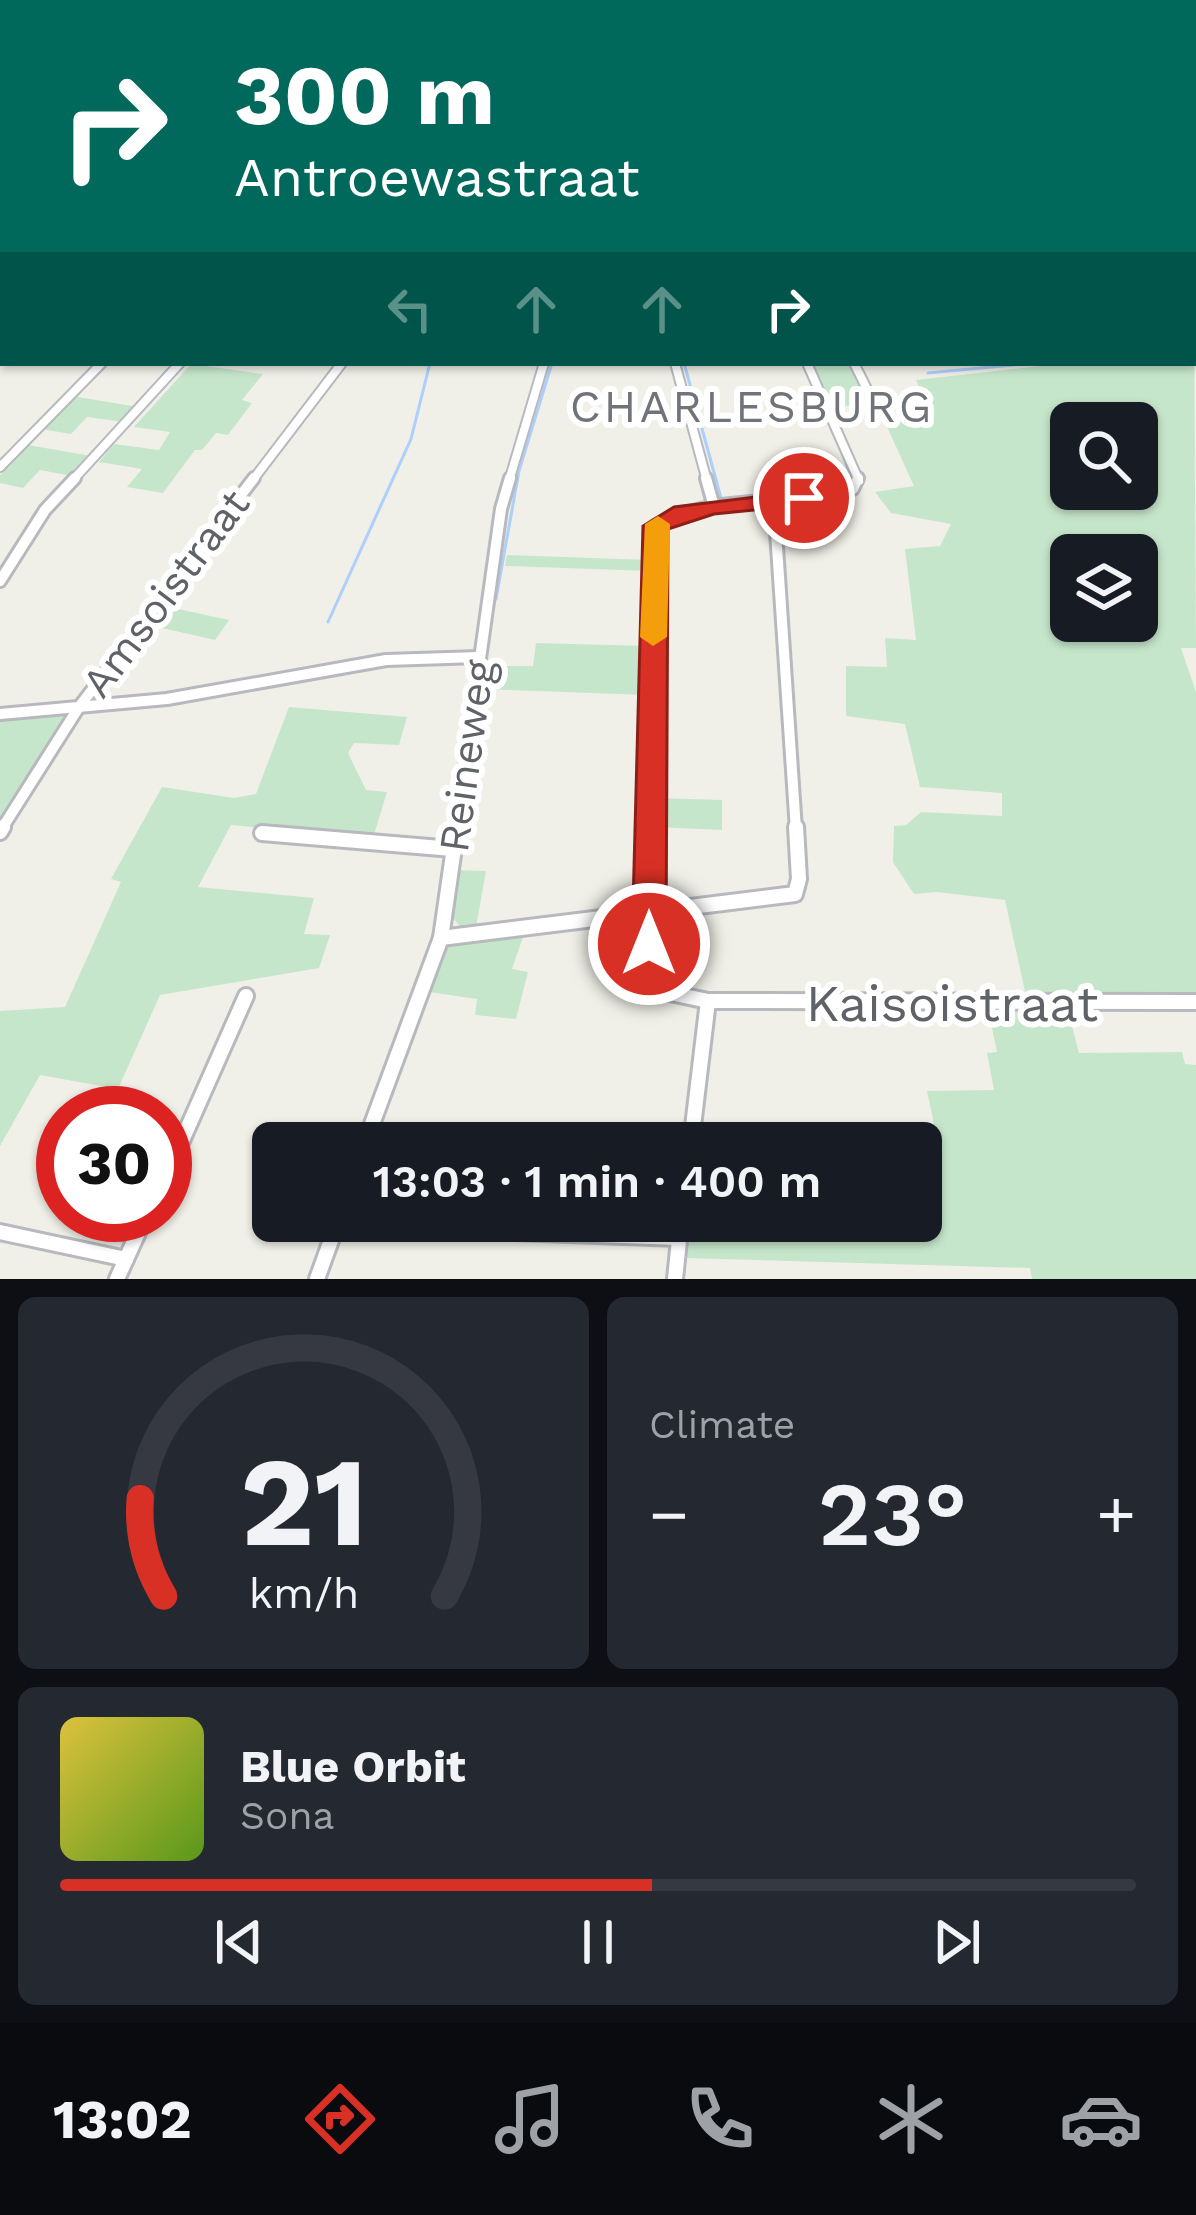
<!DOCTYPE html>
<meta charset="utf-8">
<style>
body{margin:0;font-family:"Work Sans",sans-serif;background:#242831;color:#f1f3f6;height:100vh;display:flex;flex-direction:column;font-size:45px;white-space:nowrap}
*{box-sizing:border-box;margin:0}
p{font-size:39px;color:#9ea1a6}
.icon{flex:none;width:66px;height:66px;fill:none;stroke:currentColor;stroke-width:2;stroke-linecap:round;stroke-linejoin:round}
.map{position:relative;height:1279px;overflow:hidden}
.side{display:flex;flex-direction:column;gap:18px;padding:18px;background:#0d0f14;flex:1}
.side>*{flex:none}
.top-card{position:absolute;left:0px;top:0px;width:1197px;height:366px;box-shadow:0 3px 9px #0004;background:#00695c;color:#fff;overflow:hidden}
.controls{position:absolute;left:1050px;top:402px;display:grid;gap:24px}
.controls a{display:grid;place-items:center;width:108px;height:108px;border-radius:18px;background:#171b24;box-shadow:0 3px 9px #0004;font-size:60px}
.speed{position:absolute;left:36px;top:1086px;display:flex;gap:24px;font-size:60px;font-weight:700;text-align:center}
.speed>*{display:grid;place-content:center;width:156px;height:156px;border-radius:50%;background:#171b24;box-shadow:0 3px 9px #0004;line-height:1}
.speed .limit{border:18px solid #d22;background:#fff;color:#111}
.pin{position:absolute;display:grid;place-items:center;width:102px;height:102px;color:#fff;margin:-51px;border:6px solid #fff;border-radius:50%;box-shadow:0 3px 12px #0007}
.me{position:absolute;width:132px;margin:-66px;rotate:0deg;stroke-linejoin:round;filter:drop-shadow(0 0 9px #0008)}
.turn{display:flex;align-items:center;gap:42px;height:252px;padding:0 36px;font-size:54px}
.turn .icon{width:156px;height:156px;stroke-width:2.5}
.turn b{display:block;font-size:84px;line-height:102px}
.lanes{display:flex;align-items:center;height:114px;padding:0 36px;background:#0003;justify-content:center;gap:60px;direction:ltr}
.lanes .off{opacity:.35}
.big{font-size:90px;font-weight:600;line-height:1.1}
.side .tile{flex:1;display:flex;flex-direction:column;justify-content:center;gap:18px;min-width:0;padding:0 42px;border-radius:18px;background:#242831}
.side .dial{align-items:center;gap:0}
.dial svg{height:312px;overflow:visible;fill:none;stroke:#363941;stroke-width:7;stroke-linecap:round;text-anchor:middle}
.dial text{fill:#f1f3f6;stroke:none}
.song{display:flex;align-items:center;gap:36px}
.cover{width:144px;height:144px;border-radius:18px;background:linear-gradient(135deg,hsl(50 70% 55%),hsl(90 70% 35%))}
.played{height:12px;border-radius:6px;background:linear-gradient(90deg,#d93025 55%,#363941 55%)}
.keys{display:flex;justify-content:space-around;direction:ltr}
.heat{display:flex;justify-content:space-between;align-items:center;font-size:66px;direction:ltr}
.side .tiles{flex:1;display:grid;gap:18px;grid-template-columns:1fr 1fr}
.tile:last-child{grid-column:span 2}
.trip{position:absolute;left:252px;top:1122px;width:690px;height:120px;border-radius:18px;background:#171b24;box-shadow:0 3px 9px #0004;font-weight:600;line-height:120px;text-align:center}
.dock{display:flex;height:192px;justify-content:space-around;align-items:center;background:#090b0e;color:#9ea1a6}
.dock .icon{width:84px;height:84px}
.dock .on{color:#d93025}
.dock b{font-size:54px;color:#f1f3f6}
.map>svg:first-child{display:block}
.green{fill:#c6e6cb;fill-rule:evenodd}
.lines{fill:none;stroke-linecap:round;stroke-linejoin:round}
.stream{stroke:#aecffb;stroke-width:3}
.minor-far3-casing{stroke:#b8b9be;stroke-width:9}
.minor-far2-casing{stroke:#b8b9be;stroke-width:12}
.minor-far1-casing{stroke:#b8b9be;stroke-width:16}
.minor-casing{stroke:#b8b9be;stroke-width:20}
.minor-far3{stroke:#fff;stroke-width:6}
.minor-far2{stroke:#fff;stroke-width:8}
.minor-far1{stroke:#fff;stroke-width:10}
.minor{stroke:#fff;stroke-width:14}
.route{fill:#d93025;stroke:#8d1f18;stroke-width:3}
.slow{fill:#f59e0b}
.labels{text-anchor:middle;stroke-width:12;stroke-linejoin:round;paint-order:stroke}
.street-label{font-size:42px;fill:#5f6267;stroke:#fff}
.neighbourhood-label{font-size:45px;letter-spacing:3px;fill:#707479;stroke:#fff}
.near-street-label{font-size:51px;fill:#5f6267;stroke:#fff}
</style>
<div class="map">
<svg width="1196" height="1279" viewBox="0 0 1196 1279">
<rect width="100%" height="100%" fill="#f0f0e8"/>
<!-- green -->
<g class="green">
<path d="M1194,324L1196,648H1181L1196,692V996H1026L1005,900L937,892L914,894L893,862L894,826L906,825L921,812L1002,816V793L920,787L905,724L846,716V666L887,667L885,638L916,640L905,549L940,546L951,524L891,513L875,492L914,486L883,418L915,414L927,405L916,380L1068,363H1194ZM1071,423H1137V489H1071ZM1071,555H1137V621H1071Z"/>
<path d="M812,363H851L872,404L832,407Z"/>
<path d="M191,364L263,374L242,400L252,403L228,435L216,433L202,450H195L163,493L127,487L142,469L99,462L114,444L159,450L170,432L134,427Z"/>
<path d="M72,396L138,407L124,422L87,417L71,434L41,429Z"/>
<path d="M28,445L91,456L72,476L40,470L23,488L0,483V475Z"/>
<path d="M507,555L649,560V571L505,566Z"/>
<path d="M164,606L229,620L215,640L149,625Z"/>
<path d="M536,643L648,646L646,695L480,689L484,666H533Z"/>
<path d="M289,707L407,717L399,745L354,743L348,753L366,790L387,792L373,838L231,825L198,887L314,898L304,934L330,935L319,968L160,995L118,1089L40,1075L0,1146V1011L65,1007L121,882L111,879L162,787L234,798L256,794Z"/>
<path d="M69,713L0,826V716Z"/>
<path d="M657,798L722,800V830L656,827Z"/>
<path d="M458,870L486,871L476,927L460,926L453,918Z"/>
<path d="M523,937L512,969L528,972L516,1019L475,1015L477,999L429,992L448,941Z"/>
<path d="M988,1009L1068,1010L1079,1053L1182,1052L1185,1064L1196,1065V1279H1032L1030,1268L685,1258L689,1221H921V1143H788L792,1134H936L927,1091L994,1090L987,1053L997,1052Z"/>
</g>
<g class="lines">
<!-- stream -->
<g class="stream">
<path d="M684,363L721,498L726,501"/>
<path d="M928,373L1033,363"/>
<path d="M846,464L851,475L848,484"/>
<path d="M496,599L519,471L552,363"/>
<path d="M328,622L411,439L430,363"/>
</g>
<defs>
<g id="minor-far3">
<path d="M109,3L165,0"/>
<path d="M817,3L885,0"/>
</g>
<g id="minor-far2">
<path d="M675,363L707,481"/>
<path d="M807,363L859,481"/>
<path d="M854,363L874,403"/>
<path d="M0,467L102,363"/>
<path d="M72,481L180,363"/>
<path d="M252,481L342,363"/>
<path d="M509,481L544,363"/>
</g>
<g id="minor-far1">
<path d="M706,478L714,507"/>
<path d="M774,502L796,830"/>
<path d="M0,581L45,510L75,478"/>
<path d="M0,714L167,699L386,660L479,657"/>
<path d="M1,830L79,707L254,478"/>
<path d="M456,830L501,509L510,478"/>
<path d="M651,830L655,526C716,492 788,508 853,489L858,478"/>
</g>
<g id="minor">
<path d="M651,827L649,974L666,992L708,1001L691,1143"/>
<path d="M0,832L3,827"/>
<path d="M262,833L453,849"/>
<path d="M441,938L795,894L799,879L796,827"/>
<path d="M708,1001L1196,1002"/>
<path d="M365,1143L441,938L457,827"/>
<path d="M165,1179L246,996"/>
<path d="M487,1231L679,1238"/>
<path d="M0,1232L126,1259"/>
<path d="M117,1279L146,1215"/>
<path d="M317,1279L338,1221"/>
<path d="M675,1279L681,1221"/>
</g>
</defs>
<!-- minor-far3 casing -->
<use href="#minor-far3" class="minor-far3-casing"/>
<!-- minor-far2 casing -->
<use href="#minor-far2" class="minor-far2-casing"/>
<!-- minor-far1 casing -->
<use href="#minor-far1" class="minor-far1-casing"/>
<!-- minor casing -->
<use href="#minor" class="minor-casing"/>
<!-- minor-far3 -->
<use href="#minor-far3" class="minor-far3"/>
<!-- minor-far2 -->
<use href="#minor-far2" class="minor-far2"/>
<!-- minor-far1 -->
<use href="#minor-far1" class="minor-far1"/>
<!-- minor -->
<use href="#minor" class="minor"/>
</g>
<!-- route -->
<path class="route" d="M804,491L817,498L813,504L714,514L668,529L666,944L661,954L649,958L637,954L632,944L643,526L674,507Z"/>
<!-- slow -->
<path class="slow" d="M658,516L670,524L667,637L653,646L640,637L645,524Z"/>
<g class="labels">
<!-- street labels -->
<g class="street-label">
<text transform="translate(165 593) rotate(-53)" y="15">Amsoistraat</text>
<text transform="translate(466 756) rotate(-82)" y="15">Reineweg</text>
</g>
<!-- neighbourhood labels -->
<g class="neighbourhood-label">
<text x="752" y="422">CHARLESBURG</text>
</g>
<!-- near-street labels -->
<g class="near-street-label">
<text x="952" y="1021">Kaisoistraat</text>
</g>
</g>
</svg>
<div class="controls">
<a><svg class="icon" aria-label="search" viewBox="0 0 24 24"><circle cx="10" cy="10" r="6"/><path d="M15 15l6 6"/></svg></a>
<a><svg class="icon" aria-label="layers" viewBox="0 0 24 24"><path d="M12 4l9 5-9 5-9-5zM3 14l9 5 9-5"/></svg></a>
</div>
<div class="speed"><div class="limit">30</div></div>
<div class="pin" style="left:804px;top:498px;background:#d93025"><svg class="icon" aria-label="arrive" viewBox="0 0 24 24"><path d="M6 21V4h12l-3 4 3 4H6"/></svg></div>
<svg class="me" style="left:649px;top:944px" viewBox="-20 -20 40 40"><circle r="17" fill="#d93025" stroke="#fff" stroke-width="3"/><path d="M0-11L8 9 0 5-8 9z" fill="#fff"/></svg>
<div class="trip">13:03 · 1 min · 400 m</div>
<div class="top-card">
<div class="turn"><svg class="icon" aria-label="right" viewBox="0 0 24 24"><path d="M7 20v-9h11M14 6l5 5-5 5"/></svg><div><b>300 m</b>Antroewastraat</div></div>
<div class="lanes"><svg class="icon off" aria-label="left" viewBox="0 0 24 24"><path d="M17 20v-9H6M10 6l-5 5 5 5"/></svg><svg class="icon off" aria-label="ahead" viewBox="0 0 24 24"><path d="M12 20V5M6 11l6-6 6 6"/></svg><svg class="icon off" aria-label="ahead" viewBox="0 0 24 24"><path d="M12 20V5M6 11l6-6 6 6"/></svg><svg class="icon" aria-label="right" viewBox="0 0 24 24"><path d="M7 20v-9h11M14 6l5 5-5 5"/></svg></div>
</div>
</div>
<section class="side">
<div class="tiles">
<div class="tile dial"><svg viewBox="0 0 100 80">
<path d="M14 69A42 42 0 1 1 86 69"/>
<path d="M14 69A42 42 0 0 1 8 44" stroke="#d93025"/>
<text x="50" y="56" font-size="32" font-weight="700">21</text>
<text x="50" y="72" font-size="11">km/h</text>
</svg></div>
<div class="tile"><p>Climate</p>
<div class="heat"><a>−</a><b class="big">23°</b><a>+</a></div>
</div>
<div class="tile">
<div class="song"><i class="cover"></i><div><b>Blue Orbit</b><p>Sona</p></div></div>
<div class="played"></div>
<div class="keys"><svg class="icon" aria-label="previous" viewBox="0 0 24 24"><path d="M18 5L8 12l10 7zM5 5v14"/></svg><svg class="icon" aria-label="pause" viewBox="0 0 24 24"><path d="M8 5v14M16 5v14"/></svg><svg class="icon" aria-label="next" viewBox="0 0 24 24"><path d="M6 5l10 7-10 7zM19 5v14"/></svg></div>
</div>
</div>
</section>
<nav class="dock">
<b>13:02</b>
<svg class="icon on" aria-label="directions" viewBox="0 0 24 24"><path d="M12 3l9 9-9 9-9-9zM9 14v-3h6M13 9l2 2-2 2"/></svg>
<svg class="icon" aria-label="music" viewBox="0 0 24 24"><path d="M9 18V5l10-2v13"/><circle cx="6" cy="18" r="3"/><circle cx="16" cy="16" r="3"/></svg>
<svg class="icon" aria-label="phone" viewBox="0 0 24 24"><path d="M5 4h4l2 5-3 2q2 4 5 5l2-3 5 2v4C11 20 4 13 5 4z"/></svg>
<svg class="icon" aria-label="climate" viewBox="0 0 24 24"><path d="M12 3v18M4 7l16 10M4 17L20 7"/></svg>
<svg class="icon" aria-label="car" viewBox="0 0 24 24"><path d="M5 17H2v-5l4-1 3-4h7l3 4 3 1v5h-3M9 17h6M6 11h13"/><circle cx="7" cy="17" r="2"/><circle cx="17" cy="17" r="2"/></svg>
</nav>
